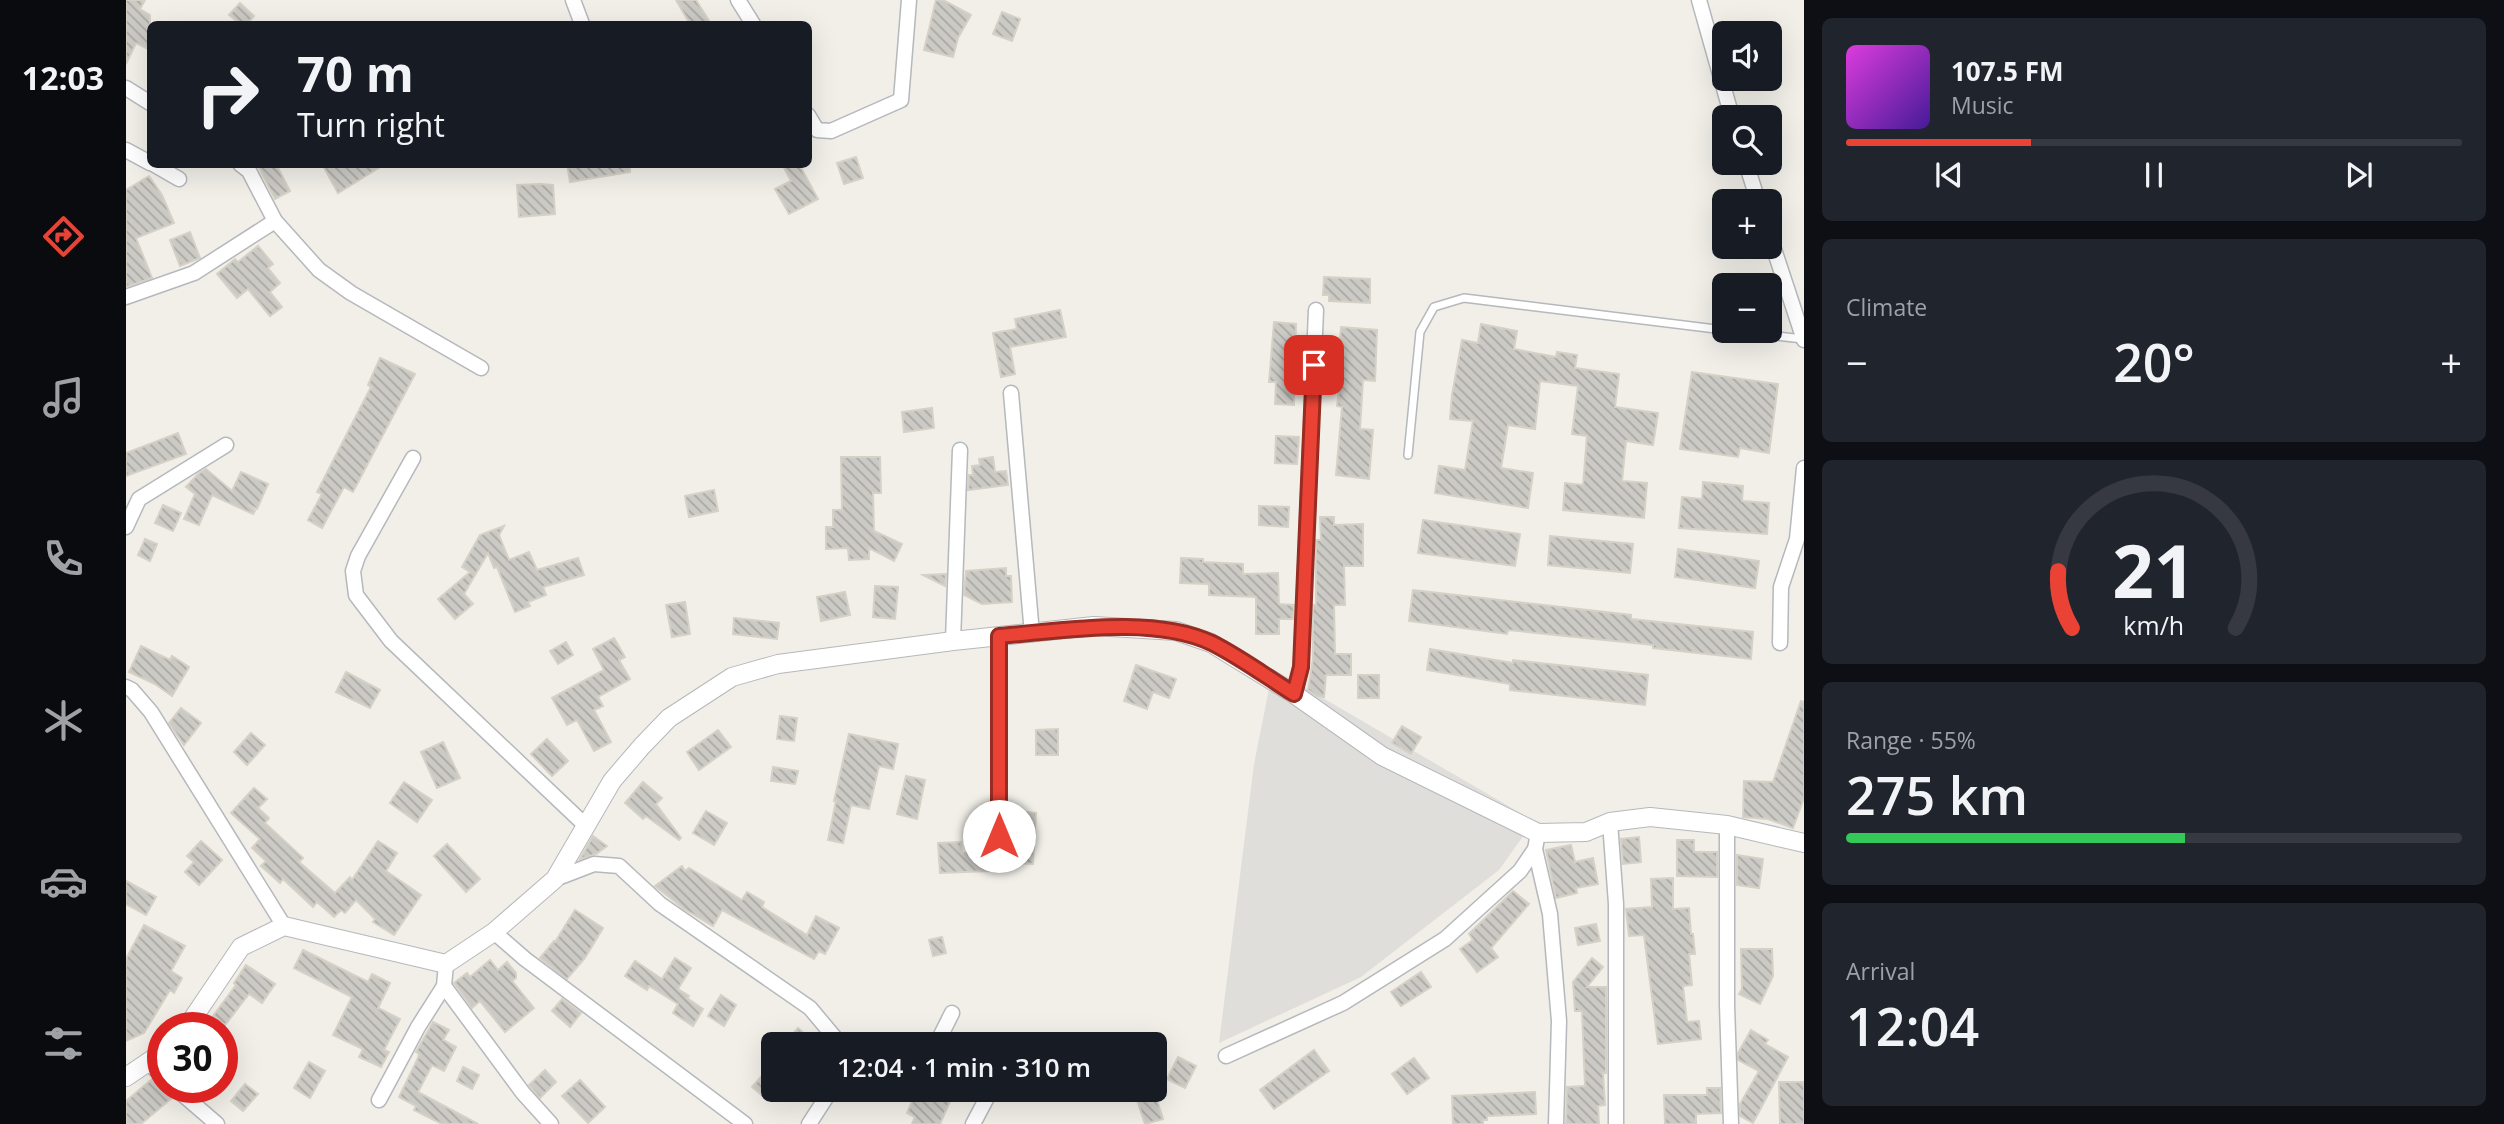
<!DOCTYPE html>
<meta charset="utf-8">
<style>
body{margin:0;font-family:"Open Sans",sans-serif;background:#20242c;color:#f1f3f6;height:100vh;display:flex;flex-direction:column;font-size:26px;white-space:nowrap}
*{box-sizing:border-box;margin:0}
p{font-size:23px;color:#9ea1a6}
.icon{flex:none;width:38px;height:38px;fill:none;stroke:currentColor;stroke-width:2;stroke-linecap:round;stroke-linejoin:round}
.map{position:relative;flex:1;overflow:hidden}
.sheet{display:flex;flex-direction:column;gap:18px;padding:18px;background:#0d0f14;width:700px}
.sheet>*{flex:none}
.banner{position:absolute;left:21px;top:21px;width:665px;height:147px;border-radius:10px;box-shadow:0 7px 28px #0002;background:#171b24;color:#f1f3f6;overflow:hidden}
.controls{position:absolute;left:1586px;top:21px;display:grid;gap:14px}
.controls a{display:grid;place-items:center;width:70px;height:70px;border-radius:10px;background:#171b24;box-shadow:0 7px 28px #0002;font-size:35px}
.speed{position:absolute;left:21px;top:1012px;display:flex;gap:14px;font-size:35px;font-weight:700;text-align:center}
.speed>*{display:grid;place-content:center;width:91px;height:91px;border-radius:50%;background:#171b24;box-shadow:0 7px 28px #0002;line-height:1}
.speed .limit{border:10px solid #d22;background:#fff;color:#111}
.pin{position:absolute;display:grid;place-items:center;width:60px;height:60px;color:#fff;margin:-30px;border-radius:14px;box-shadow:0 4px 10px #0006}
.me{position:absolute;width:77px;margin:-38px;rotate:0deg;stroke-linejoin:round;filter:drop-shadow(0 0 5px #0008)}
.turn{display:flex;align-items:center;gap:24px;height:147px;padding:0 35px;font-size:32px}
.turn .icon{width:91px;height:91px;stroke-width:2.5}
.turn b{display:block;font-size:49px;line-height:60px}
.big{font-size:52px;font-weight:600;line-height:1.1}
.sheet .card{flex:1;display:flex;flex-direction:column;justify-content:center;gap:10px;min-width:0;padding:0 24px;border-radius:10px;background:#20242c}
.sheet .dial{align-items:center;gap:0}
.dial svg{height:182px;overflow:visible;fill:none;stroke:#363941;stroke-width:7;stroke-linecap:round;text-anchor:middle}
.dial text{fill:#f1f3f6;stroke:none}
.song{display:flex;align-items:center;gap:21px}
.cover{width:84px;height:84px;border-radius:10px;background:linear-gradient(135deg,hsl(300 70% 55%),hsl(260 70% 35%))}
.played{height:7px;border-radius:4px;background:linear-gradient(90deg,#ea4335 30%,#363941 30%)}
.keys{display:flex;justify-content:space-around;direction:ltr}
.heat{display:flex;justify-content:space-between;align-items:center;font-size:38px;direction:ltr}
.charge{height:10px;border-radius:5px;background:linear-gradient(90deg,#34c759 55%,#363941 0)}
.trip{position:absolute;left:635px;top:1032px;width:406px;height:70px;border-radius:10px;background:#171b24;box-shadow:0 7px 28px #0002;font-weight:600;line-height:70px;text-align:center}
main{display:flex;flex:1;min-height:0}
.dock{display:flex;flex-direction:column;width:126px;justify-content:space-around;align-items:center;background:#090b0e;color:#9ea1a6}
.dock .icon{width:49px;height:49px}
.dock .current{color:#ea4335}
.dock b{font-size:32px;color:#f1f3f6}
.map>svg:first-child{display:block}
.industrial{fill:#e0deda}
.building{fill:url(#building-back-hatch);stroke:#d6d1c6;stroke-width:2}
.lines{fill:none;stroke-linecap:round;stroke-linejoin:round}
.service-casing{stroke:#b5b8bc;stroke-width:10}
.minor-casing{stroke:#b5b8bc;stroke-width:17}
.tertiary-casing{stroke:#b5b8bc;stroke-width:20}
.service{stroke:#fff;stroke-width:7}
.minor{stroke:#fff;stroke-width:14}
.tertiary{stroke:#fff;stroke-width:18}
.route-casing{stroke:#982c22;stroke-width:18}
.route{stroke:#ea4335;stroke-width:12}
</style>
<main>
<nav class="dock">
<b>12:03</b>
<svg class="icon current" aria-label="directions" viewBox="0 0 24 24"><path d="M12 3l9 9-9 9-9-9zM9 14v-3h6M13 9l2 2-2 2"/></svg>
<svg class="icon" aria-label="music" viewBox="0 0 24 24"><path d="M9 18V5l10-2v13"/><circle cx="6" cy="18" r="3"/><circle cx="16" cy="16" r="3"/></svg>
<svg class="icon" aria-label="phone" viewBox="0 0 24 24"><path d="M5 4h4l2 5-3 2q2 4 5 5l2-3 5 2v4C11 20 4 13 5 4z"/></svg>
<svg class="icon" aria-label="climate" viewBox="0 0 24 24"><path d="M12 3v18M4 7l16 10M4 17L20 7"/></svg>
<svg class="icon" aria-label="car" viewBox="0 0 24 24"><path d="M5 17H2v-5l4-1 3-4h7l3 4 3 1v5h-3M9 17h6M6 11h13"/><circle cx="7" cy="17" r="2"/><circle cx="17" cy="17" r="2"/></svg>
<svg class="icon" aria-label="filters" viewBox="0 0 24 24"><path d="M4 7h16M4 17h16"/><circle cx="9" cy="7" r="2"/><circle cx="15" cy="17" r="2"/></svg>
</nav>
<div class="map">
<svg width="1678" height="1124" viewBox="0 0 1678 1124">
<defs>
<pattern id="building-back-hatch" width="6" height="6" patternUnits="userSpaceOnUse" patternTransform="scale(1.75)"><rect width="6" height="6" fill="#cccac5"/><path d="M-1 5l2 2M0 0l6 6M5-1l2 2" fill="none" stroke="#a9a8a4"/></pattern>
</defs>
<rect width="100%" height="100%" fill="#f1efe8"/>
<!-- industrial -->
<path class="industrial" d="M1147,669L1408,821L1373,870L1235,977L1093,1043L1128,764Z"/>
<!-- building -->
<g class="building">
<path d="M0,0H19L14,9L24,15V50L10,43L0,64Z"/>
<path d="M550,0H570L585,24H564Z"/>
<path d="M810,0H817L845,15L832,38L827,57L798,50Z"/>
<path d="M114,3L128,16L121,24H114L103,15Z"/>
<path d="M876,12L894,19L886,41L867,34Z"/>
<path d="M730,157L737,178L718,184L711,163Z"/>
<path d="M131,164H150L164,191L149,199Z"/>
<path d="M196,164H259L212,193Z"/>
<path d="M441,164H504V172L444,182Z"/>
<path d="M656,164H673L692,199L663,214L649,189L665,181Z"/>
<path d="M23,176L36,195L48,223L10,238L26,278L0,287V190Z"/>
<path d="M414,184L427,185L429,214L393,217L391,185Z"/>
<path d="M64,232L74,258L54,266L44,240Z"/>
<path d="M132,246L147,264L142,268L154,283L144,292L156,307L144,316L122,289L111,298L91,274L109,259L112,262Z"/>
<path d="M1198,277L1244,279V303L1203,301V295H1197Z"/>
<path d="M934,310L940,337L884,347L889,374L875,377L867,333L891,329L889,319Z"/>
<path d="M1148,322L1170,324L1168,405L1149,404L1150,382H1143Z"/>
<path d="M1355,324L1391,331L1388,349L1430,357L1431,352L1451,355L1449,368L1493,374L1489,407L1532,413L1527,445L1500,441L1496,481L1521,483L1518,518L1437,510L1439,483L1457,485L1461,436L1446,434L1452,386L1414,381L1409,429L1382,425L1375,468L1407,473L1402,508L1309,493L1313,466L1339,470L1347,421L1324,419L1326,395L1336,340L1352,343Z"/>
<path d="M1215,327L1251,330L1249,381L1237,380L1234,429L1247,430L1243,479L1210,475L1216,407L1211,406L1218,351H1213Z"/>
<path d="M254,358L289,374L227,492L218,487L196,528L182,520L196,494L191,492L245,387L242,385Z"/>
<path d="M1566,372L1652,384L1643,453L1614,448L1612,457L1554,449Z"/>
<path d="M806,408L808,428L778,432L776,412Z"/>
<path d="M52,433L60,454L0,476V453Z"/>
<path d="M1150,436L1173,437L1171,464L1149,463Z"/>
<path d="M715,457H754L755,493H747L748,531L776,544L768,561L743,548V559L723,560L722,548L700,549V527H707V510H716Z"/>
<path d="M867,457L869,472L880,471L882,485L842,490L843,475H847L846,466L854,465L853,459Z"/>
<path d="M80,469L106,491L115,472L142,484L131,509L123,505L129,511L127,514L86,495L73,525L58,519L69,494L60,487L72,474Z"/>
<path d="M1577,482L1617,486L1616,501L1643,503L1641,534L1553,528L1556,497L1576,499Z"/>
<path d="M588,490L592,511L563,517L559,496Z"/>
<path d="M37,505L55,513L47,531L29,523Z"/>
<path d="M1133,506L1163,507L1162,527L1133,525Z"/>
<path d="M1194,517H1208V525L1237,524V566H1218L1219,605H1208L1209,654H1225V675H1200L1198,697L1191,696L1182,690L1187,659V605H1190V540H1195Z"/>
<path d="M1297,520L1394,534L1389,566L1292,553Z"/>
<path d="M378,526L373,535L383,560L403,552L411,570L452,558L458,575L417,587L420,595L402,602L404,606L389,612L371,567L368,568L362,553L338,594L347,604L329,619L312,599L344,572L336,567L354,535Z"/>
<path d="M1424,536L1507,544L1504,573L1422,565Z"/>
<path d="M19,539L31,544L24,561L12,555Z"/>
<path d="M1552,549L1633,561L1629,588L1549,577Z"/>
<path d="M1055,558L1077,559V562L1117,564V574L1152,573L1153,604L1168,605L1167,619H1153V634H1130V597L1083,595V584L1054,583Z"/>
<path d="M880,568V576H885L886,602L856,604L838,595L840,571Z"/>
<path d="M820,574L819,586L797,575Z"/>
<path d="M749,586L772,587L769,619L747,617Z"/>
<path d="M1287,590L1505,615V619L1627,632L1625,659L1527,648V645L1382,630L1381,634L1283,621Z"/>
<path d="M719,592L724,615L695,621L691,597Z"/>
<path d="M559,602L564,634L546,637L540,605Z"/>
<path d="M608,618L653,623L651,639L607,634Z"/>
<path d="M488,638L499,657L493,660L504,679L472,697L477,706L468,710L485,742L468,751L451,720L441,725L426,698L478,670L467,649Z"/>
<path d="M440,642L447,655L432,664L424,651Z"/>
<path d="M15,646L44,660L46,656L63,667L46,696L29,684L3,672Z"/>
<path d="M1304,649L1387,663V660L1522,675L1519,705L1384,690V684L1301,670Z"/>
<path d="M1010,665L1050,679L1043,698L1027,692L1021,709L998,701Z"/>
<path d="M220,672L254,690L244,708L210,692Z"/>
<rect x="1232" y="675" width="21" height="23"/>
<path d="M1675,701L1678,702V798L1667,828L1642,819L1617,817L1618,781L1647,782Z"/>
<path d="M55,708L75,723L58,745L43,723Z"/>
<path d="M654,716L671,718L668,741L651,739Z"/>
<path d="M1276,726L1295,737L1285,754L1266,743Z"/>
<path d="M932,729V755H910V730Z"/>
<path d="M592,730L605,747L573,770L561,752Z"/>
<path d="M125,733L139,745L121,765L108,752Z"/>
<path d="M723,734L772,744L767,769L753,766L743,809L725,805L717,843L702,840L710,801H708Z"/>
<path d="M421,739L442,761L426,776L405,754Z"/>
<path d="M317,742L334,778L311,788L295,752Z"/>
<path d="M647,767L672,771L669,784L645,781Z"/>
<path d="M780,776L799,780L791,819L771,814Z"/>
<path d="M278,782L306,800L291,822L264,803Z"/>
<path d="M517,782L536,798L530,804L555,838L553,840L520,816L517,819L499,803Z"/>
<path d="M128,788L141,799L132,808L143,818L139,823L177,858L173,862L209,893L224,877L226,880L252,841L271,853L260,871L295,895L268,935L247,922L249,919L230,900L219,913L215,910L208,917L191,902L187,907L157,879L154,883L135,866L140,861L126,848L134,839L105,813Z"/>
<path d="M580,811L601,823L588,845L567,833Z"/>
<path d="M889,811L910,813L907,864L886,863Z"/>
<path d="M467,836L481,846L470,854L454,859Z"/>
<path d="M1513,837L1515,862L1497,864L1495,839Z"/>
<path d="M1551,840H1568V852H1591V877L1551,876Z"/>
<path d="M75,841L96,860L73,885L59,872L68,862L61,856Z"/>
<path d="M835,842L836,853L863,852L864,871L814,873L812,843Z"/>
<path d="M321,844L354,879L340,892L308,856Z"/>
<path d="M1445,845L1449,862L1467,858L1472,884L1450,888L1451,893L1430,898L1420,850Z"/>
<path d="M1611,855L1637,859L1633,888L1611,885Z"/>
<path d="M556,866L559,871L563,868L616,900L621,892L638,902L636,907L681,935L690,916L713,928L699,954L693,951L688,959L596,910L587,926L558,909L529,886Z"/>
<path d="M1547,878V909L1563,908L1565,934H1567L1569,954H1563L1566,985L1557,986L1561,1022L1573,1021L1575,1039L1532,1044L1518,935L1503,936L1500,909L1526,907L1525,879Z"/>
<path d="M0,881L30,897L20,915L0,904Z"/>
<path d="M1387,891L1403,904L1365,948L1372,957L1351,972L1334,949L1347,940L1343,934Z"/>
<path d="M449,910L477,928L459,958L441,979L414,958L428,941L429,942Z"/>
<path d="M1470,924L1474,941L1452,945L1449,928Z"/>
<path d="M18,925L59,946L45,971L56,978L48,993L44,990L18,1033L0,1041V959Z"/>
<path d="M816,937L820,953L807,956L803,940Z"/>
<path d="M1615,949H1646L1647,976L1634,1004L1613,994L1616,989Z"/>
<path d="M177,950L242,982L246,974L264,983L252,1008L274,1019L258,1050L263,1052L255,1067L233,1057L237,1049L207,1035L226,997L168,968Z"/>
<path d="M549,958L565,968L552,989L563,996L561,998L577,1009L567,1026L547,1013L552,1004L523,986L521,990L499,976L509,961L536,979Z"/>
<path d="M1466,958L1477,967L1461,987H1480V1073H1477L1479,1105L1472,1106L1473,1124H1440L1441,1087L1459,1086L1456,1011H1449L1447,982Z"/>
<path d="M364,960L372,970L381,962L390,973V978L386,981L408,1008L379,1032L354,1001L346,1008L328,983L341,973L344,977Z"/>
<path d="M120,965L149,984L136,1003L123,994L99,1025L87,1016L110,985L108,983Z"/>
<path d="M1295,972L1305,987L1275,1006L1265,992Z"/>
<path d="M595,995L610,1005L598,1026L582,1016Z"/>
<path d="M436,999L455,1013L444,1027L426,1011Z"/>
<path d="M307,1022L323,1030L317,1040L330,1047L318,1071L306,1065L292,1092L352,1124H316L288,1110L290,1106L273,1097L292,1058L293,1054L290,1052Z"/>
<path d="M672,1028L691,1045H658Z"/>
<path d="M1625,1030L1642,1040L1639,1044L1662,1057L1627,1123L1614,1116V1104L1633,1071L1612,1060V1053Z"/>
<path d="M1188,1050L1203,1071L1148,1109L1134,1090Z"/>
<path d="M1052,1057L1070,1066L1059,1088L1041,1079Z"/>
<path d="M1288,1058L1303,1078L1281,1094L1266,1074Z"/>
<path d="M183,1062L199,1071L184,1098L168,1088Z"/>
<path d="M648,1062V1087L638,1097L626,1087Z"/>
<path d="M337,1067L353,1075L346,1089L331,1081Z"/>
<path d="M419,1070L430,1082L414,1098L403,1085Z"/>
<path d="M26,1079L46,1098L15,1124H0V1101Z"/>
<path d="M454,1080L479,1107L462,1123L436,1096Z"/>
<path d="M1653,1082H1678V1124H1654Z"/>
<path d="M119,1084L132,1094L117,1111L105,1101Z"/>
<path d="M1581,1088H1594L1595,1113L1570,1114V1124H1539L1538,1095H1581Z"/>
<path d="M791,1090H829L814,1124H786L789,1117L781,1113Z"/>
<path d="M1409,1092L1410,1114L1361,1116V1120H1357V1124H1327L1326,1096Z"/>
<path d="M1029,1094L1037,1119L1019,1124L1011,1100Z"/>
</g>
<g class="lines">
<defs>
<g id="service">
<path d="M1607,331L1677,339"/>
<path d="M1282,455L1294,332L1308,307L1338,298L1598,330"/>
</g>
<g id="minor">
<path d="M447,0L456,24"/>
<path d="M612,0L627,24"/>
<path d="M1573,0L1606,117"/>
<path d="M0,88L24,103"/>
<path d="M682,115L691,130L705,131L775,100L783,0"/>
<path d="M0,150L24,163"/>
<path d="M1620,163L1632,201"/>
<path d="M27,164L53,179"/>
<path d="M114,164L123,171L149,221L193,270L225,293L355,368"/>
<path d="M1643,234L1678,340"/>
<path d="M0,297L68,273L149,221"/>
<path d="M885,393L906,634"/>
<path d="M287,458L232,556L227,571L230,595L265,641L459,825"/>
<path d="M0,527L13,499L100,445"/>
<path d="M873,636V836"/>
<path d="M827,641L834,450"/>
<path d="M1654,643L1655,587L1671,539L1678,468"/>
<path d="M0,687L6,690L25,712L158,926"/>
<path d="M1168,694L1175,667L1190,310"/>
<path d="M1484,822L1490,904V1124"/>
<path d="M1601,825V1005L1605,1124"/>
<path d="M1409,849L1424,914L1433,1021L1430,1124"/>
<path d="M429,879L468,864L493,866L534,904L684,1008L715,1045"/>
<path d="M368,932L399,959L619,1124"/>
<path d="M320,964L318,986L397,1093L425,1124"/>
<path d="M810,1045L826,1013"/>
<path d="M1100,1056L1217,1003L1319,939L1394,871L1409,849L1412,833"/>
<path d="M22,1063L37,1076"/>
<path d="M48,1087L91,1124"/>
<path d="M253,1100L292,1027L318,986"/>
<path d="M683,1124L705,1090"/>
<path d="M847,1124L865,1090"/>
</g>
<g id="tertiary">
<path d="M61,1027L115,947L158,926L320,964L368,932L429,879L486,781L516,746L543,718L606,677L652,664L827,641L968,626L1050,631L1085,643L1168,694L1256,756L1412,833L1460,832L1484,822L1524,817L1601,825L1678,843"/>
<path d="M0,1077L37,1052"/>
</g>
</defs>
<!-- service casing -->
<use href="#service" class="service-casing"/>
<!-- minor casing -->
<use href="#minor" class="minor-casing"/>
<!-- tertiary casing -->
<use href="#tertiary" class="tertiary-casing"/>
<!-- service -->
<use href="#service" class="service"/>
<!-- minor -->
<use href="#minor" class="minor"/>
<!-- tertiary -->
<use href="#tertiary" class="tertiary"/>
</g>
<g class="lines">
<defs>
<path id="route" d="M873,836V636C936,631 1027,615 1086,643C1114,657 1141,677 1168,694L1175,667L1188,365"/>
</defs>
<!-- route casing -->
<use href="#route" class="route-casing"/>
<!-- route -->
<use href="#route" class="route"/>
</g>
</svg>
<div class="controls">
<a><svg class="icon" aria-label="sound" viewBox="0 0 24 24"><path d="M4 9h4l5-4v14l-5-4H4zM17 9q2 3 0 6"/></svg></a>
<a><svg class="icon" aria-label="search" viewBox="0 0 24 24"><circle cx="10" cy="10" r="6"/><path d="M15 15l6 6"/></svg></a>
<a>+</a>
<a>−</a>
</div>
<div class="speed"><div class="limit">30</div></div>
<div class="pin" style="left:1188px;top:365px;background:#d93025"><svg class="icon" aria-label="arrive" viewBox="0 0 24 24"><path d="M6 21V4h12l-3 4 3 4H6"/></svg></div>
<svg class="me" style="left:873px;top:836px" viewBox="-20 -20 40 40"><circle r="19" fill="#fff"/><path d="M0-13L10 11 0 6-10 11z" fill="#ea4335"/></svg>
<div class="trip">12:04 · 1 min · 310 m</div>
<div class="banner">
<div class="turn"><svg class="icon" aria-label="right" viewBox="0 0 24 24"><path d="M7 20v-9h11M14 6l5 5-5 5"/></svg><div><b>70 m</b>Turn right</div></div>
</div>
</div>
<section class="sheet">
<div class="card">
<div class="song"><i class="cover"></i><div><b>107.5 FM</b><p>Music</p></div></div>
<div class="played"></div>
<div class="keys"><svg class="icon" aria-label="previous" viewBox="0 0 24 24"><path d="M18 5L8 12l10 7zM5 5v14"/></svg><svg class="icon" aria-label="pause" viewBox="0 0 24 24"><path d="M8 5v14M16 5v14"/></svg><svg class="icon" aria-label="next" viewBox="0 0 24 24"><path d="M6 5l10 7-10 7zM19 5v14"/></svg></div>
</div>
<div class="card"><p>Climate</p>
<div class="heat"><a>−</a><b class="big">20°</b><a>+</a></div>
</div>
<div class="card dial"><svg viewBox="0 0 100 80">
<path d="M14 69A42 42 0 1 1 86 69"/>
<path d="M14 69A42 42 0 0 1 8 44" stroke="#ea4335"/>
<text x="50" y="56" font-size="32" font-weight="700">21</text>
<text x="50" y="72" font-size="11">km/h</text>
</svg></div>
<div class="card"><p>Range · 55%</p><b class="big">275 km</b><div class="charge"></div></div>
<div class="card"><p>Arrival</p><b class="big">12:04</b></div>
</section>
</main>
